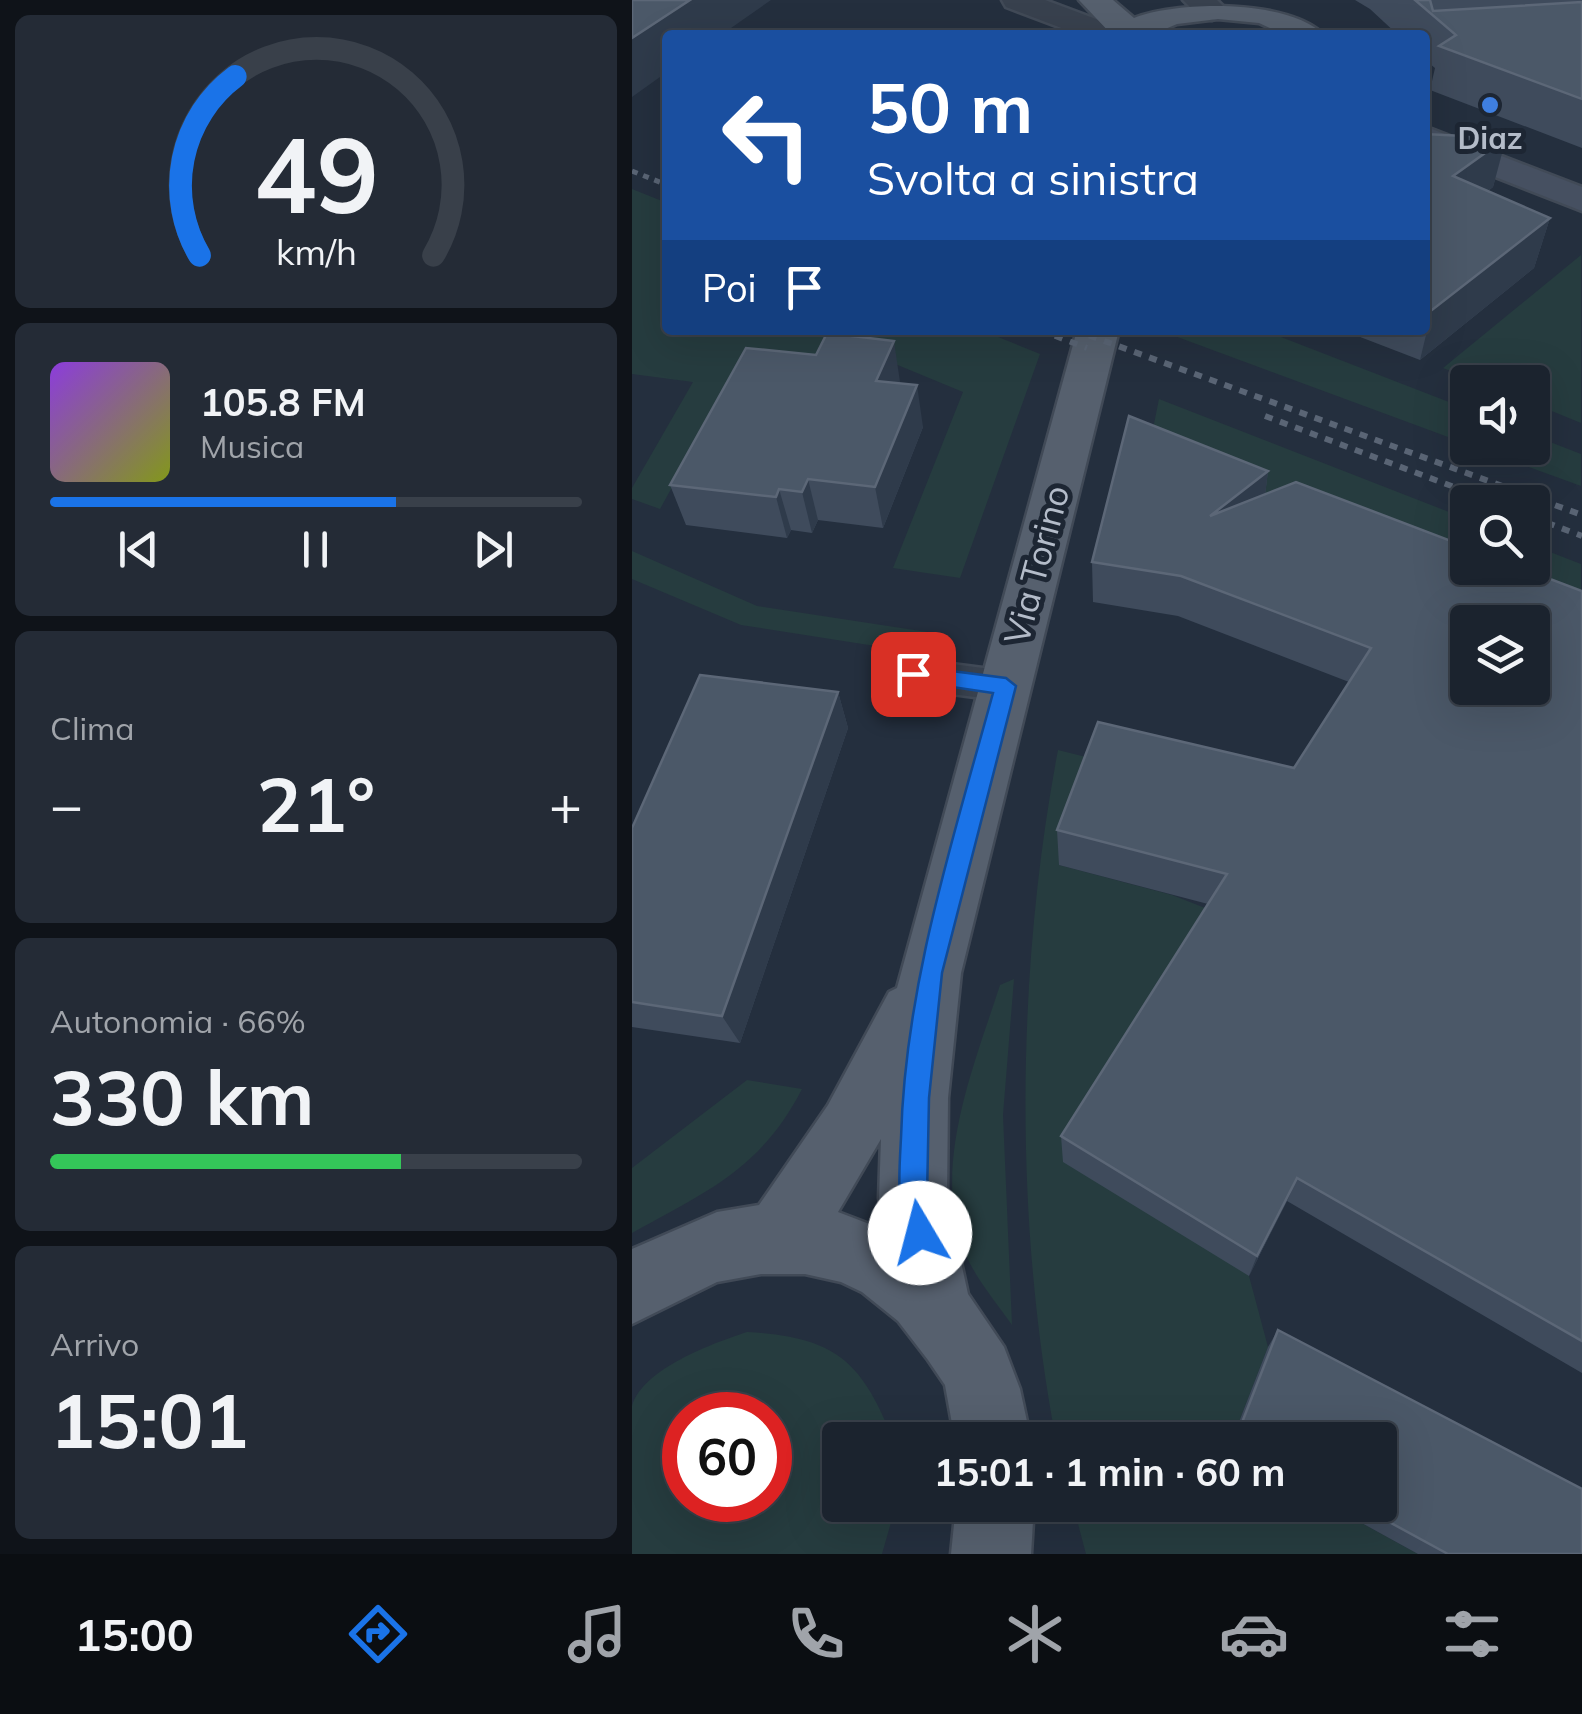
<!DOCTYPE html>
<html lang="it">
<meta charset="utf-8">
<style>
body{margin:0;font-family:Mulish,sans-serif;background:#242b36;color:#f1f3f6;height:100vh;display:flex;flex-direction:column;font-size:38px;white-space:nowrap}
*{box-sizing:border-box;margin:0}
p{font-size:32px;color:#a0a4aa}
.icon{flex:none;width:55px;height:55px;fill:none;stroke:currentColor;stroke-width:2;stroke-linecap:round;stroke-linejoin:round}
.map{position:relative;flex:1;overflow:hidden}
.side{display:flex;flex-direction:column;gap:15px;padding:15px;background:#0f1319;width:632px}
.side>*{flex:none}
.guide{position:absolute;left:30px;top:30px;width:768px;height:305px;border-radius:10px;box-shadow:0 10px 40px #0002,0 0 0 2px #39404a;background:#1a4fa0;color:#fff;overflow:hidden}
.tools{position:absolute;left:818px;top:365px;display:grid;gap:20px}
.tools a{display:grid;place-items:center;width:100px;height:100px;border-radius:10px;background:#1b232e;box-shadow:0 10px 40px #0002,0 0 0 2px #39404a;font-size:50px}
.speed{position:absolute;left:30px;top:1392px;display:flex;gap:20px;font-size:50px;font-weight:700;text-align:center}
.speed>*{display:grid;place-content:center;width:130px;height:130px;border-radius:50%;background:#1b232e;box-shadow:0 10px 40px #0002,0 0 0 2px #39404a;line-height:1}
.speed .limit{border:15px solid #d22;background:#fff;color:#111}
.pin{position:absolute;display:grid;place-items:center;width:85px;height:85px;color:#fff;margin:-42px;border-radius:20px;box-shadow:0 5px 15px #0006}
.me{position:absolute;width:110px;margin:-55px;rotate:352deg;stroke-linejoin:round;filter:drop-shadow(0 0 8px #0008)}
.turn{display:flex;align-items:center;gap:35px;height:210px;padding:0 40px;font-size:45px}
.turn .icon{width:130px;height:130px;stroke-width:2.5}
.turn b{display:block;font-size:70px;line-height:85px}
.then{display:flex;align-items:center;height:95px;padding:0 40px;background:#0003;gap:20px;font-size:38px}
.big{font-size:75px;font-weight:700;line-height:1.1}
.side .card{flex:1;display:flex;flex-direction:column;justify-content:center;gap:15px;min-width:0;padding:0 35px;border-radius:15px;background:#242b36}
.side .dial{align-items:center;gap:0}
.dial svg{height:260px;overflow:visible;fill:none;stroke:#39404a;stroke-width:7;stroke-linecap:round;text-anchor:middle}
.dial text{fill:#f1f3f6;stroke:none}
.song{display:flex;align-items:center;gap:30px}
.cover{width:120px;height:120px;border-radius:15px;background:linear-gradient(135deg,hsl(270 70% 55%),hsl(70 70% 35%))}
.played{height:10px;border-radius:5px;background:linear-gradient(90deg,#1a73e8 65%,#39404a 65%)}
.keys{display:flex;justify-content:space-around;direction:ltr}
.heat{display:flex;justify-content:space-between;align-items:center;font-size:55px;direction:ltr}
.charge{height:15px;border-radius:8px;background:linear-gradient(90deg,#34c759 66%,#39404a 0)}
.trip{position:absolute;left:190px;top:1422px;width:575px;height:100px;border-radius:10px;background:#1b232e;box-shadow:0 10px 40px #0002,0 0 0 2px #39404a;font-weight:700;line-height:100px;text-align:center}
.tabs{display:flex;height:160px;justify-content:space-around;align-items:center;background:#0b0e12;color:#a0a4aa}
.tabs .icon{width:70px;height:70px}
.tabs .selected{color:#1a73e8}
.tabs b{font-size:45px;color:#f1f3f6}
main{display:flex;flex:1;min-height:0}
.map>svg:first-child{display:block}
.green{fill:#263c3f;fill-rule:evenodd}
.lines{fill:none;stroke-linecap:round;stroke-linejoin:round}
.lane-casing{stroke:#414a57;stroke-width:5}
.street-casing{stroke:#414a57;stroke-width:5}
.secondary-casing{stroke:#414a57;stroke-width:5}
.primary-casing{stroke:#414a57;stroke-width:5}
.lane{fill:#38414e;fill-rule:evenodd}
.street{fill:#38414e;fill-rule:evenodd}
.secondary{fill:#465061;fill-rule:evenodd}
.primary{fill:#56606e;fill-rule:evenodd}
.rail-far1{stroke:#5a6575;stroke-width:5;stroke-dasharray:6 6;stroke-linecap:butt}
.rail{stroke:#5a6575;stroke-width:6;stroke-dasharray:8 8;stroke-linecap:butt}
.wall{fill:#3f4b5c}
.shaded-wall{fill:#2f3b4b}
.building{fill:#4b5868;stroke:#5c6777;stroke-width:2.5;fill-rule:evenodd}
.route{fill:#1a73e8;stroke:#114b97;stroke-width:2.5}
.shop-dot{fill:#3f7fe0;stroke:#1d2633;stroke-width:4}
.labels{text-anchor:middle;stroke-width:10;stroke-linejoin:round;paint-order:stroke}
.far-poi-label{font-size:30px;font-weight:bold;fill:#b4bcc9;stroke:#1d2633}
.street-label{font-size:35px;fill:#b4bcc9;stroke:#1d2633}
</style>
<main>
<section class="side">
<div class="card dial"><svg viewBox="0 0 100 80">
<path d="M14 69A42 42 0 1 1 86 69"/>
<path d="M14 69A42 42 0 0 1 25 14" stroke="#1a73e8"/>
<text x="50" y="56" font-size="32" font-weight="700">49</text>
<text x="50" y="72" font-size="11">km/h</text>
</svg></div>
<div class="card">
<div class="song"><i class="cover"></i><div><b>105.8 FM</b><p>Musica</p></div></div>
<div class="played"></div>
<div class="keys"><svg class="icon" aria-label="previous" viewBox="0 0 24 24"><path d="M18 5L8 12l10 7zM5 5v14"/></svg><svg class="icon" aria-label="pause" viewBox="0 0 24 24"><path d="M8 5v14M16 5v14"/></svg><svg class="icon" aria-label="next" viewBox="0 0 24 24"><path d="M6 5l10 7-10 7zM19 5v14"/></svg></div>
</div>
<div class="card"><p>Clima</p>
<div class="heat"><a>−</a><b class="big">21°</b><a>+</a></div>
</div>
<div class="card"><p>Autonomia · 66%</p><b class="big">330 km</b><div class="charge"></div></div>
<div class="card"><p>Arrivo</p><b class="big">15:01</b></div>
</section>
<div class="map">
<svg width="950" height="1554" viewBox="0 0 950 1554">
<rect width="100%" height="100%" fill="#242f3e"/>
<!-- green -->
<g class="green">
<path d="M0,189L35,203V330H349L408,354L328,578L261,568L331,392L239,354L96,386L28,509L0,499V488L61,382L0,374Z"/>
<path d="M949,255V423L900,403V382H847L811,368Z"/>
<path d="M541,330H631L835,409V444L540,335Z"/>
<path d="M527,399L835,519V568H900V545L949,564V638L700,540L520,434Z"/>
<path d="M900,435L949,454V486L844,448H900Z"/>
<path d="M0,551L125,606L315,635L307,656L109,625L0,579Z"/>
<path d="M426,750L466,760L427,865L540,895L586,913L617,1276L636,1347L600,1440H424C382,1220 384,971 426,750Z"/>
<path d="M382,979L371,1115L380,1325C361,1298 338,1272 328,1240C303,1157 343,1063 368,985Z"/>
<path d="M115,1080L170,1089C129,1169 75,1191 0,1233V1168Z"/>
<path d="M115,1332C202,1337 230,1360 261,1440H208V1505H264L250,1554H0C0,1524 0,1429 0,1406C11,1368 82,1343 115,1332ZM52,1415H138V1500H52Z"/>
<path d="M441,1505H697L786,1554H454Z"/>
</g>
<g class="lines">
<defs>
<path id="lane" d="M281,659L374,671L387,676L393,686L387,696L374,701L281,689L268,684L262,674L268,664Z"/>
<g id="street">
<path d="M370,0H413L488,28L493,35H448L374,7Z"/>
<path d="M551,0H585L596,11L580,20L569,18Z"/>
</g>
<path id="secondary" d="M792,126L950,187V211L792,149Z"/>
<g id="primary">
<path d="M447,0H481L502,18C549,0 658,0 692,35H653L627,23L586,19L545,24L519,35H480Z"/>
<path d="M445,330H487L329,973L316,1098L315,1198L336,1294L372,1347L388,1389L399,1440H323L313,1385L296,1360L266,1321L230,1292L209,1282L173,1274H129L85,1282L0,1324V1249L85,1212L127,1205L196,1105L257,992L265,988ZM249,1139L247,1198L253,1230L206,1212Z"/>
<path d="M324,1505H402L399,1554H319Z"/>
</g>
</defs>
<!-- lane casing -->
<use href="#lane" class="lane-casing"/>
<!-- street casing -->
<use href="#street" class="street-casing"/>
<!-- secondary casing -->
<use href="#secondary" class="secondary-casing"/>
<!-- primary casing -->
<use href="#primary" class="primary-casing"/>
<!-- lane -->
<use href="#lane" class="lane"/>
<!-- street -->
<use href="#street" class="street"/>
<!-- secondary -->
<use href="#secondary" class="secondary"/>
<!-- primary -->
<use href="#primary" class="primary"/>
<!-- rail-far1 -->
<path class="rail-far1" d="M0,171L35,185"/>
<!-- rail -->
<g class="rail">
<path d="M408,330L455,348"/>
<path d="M442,330L950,515"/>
<path d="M633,416L862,502"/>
<path d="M900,517L950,536"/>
</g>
</g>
<!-- wall -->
<g class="wall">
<path d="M723,0H950V148L798,90L803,68L792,59V35H766L738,9Z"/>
<path d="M792,134L874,138L861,187L856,191L918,218L902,268L788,360L710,330H792Z"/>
<path d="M268,382V384L291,427L251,528L186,520L180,533L159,530L155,538L54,525L38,485Z"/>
<path d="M636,471L633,495L950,591V1373L655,1201L617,1276L431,1162L429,1136L576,904L427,865L425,830L662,768L717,682L546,616L461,602L460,562Z"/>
<path d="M206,692L216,728L108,1043L0,1027V828Z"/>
<path d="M646,1330L950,1554H786L697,1505H748V1440H600L636,1347Z"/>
</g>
<!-- shaded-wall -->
<g class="shaded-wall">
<path d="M58,0H139L89,35H35V72L0,97V38Z"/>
<path d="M874,138L861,187L810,225L821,176Z"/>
<path d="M918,218L902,268L788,360L800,310Z"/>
<path d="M262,341L268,382L252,422L244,381Z"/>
<path d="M285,385L291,427L251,528L243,487Z"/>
<path d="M636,471L631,512L578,516Z"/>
<path d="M176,479L186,520L180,533L170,492Z"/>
<path d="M147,489L159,530L155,538L144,497Z"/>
<path d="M206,692L216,728L108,1043L90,1016Z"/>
<path d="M665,1178L655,1201L617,1276L625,1256Z"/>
</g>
<!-- building -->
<g class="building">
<path d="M0,0H58L0,38Z"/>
<path d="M783,0H798L801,11L950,2V99L807,46L824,35Z"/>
<path d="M792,134L874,138L821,176L918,218L800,310L792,308Z"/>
<path d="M195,333L262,341L244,381L285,385L243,487L176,479L170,492L147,489L144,497L38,485L114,348L184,355Z"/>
<path d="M497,416L636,471L578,516L664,482L835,547V568H889L950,591V1341L665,1178L625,1256L429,1136L595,874L425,830L466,722L662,768L739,648L549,576L460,562ZM835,622H900V688H835Z"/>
<path d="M68,675L206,692L90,1016L0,1002V828Z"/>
<path d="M646,1330L950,1489V1554H816L726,1505H748V1440H608L604,1438Z"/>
</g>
<!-- route -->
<path class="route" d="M281,666L374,678L384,686L310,973L297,1098L295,1198L302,1233L298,1243L288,1247L278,1243C264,1209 267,1174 269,1138C273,985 321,840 361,693L273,680V668Z"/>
<!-- markers -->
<circle class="shop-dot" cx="858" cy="105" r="10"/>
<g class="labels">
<!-- far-poi labels -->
<g class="far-poi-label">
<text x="858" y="149">Diaz</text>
</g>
<!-- street labels -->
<g class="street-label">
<text transform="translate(405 565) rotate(-75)" y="12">Via Torino</text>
</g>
</g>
</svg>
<div class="tools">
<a><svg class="icon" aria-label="sound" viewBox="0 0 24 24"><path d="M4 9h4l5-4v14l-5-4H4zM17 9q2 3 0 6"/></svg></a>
<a><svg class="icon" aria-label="search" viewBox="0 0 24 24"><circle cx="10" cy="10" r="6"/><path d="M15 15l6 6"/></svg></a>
<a><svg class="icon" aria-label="layers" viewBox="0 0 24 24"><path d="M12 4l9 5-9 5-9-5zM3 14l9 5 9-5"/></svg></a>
</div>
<div class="speed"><div class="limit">60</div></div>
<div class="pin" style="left:281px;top:674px;background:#d93025"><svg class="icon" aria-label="arrive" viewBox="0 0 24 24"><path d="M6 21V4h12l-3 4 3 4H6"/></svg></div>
<svg class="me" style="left:288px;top:1233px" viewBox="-20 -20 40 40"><circle r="19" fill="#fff"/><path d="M0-13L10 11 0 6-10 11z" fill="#1a73e8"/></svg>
<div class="trip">15:01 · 1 min · 60 m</div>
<div class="guide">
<div class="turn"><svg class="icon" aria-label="left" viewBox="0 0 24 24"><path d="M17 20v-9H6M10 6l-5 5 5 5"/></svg><div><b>50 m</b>Svolta a sinistra</div></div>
<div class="then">Poi<svg class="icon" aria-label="arrive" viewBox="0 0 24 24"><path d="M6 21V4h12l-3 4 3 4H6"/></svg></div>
</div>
</div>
</main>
<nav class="tabs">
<b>15:00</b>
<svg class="icon selected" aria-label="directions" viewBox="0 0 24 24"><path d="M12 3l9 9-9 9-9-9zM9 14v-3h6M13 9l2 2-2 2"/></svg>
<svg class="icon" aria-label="music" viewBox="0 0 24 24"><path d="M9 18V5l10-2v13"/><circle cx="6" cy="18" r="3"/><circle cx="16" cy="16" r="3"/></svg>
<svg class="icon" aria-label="phone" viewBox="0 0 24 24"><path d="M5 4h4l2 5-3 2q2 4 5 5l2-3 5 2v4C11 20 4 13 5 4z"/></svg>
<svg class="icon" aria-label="climate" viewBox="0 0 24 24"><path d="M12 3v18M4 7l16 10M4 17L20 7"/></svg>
<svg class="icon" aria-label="car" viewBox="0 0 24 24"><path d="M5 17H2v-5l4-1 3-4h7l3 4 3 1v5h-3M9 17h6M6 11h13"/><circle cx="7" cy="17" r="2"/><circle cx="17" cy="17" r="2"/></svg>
<svg class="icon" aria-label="filters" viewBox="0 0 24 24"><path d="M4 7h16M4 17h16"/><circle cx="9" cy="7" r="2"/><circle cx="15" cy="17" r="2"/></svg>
</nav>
